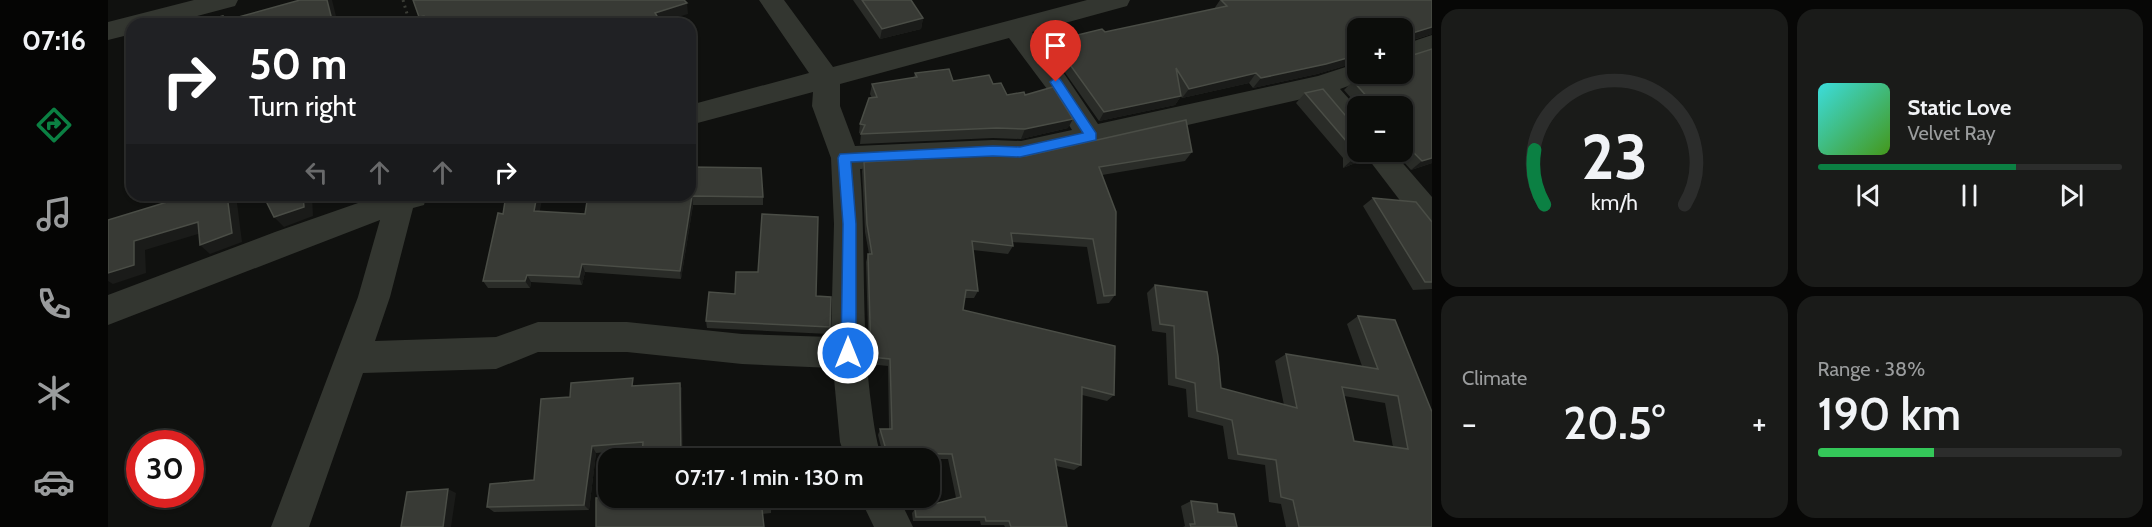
<!DOCTYPE html>
<meta charset="utf-8">
<style>
body{margin:0;font-family:Cabin,sans-serif;background:#1a1b19;color:#f1f3f6;height:100vh;display:flex;flex-direction:column;font-size:22px;white-space:nowrap}
*{box-sizing:border-box;margin:0}
p{font-size:20px;color:#9a9c9d}
.icon{flex:none;width:33px;height:33px;fill:none;stroke:currentColor;stroke-width:2;stroke-linecap:round;stroke-linejoin:round}
.map{position:relative;flex:1;overflow:hidden}
.side{display:flex;flex-direction:column;gap:9px;padding:9px;background:#070706;width:720px}
.side>*{flex:none}
.top-card{position:absolute;left:18px;top:18px;width:570px;height:183px;border-radius:18px;box-shadow:0 2px 4px #0004,0 0 0 2px #2c2d2c;background:#202124;color:#fff;overflow:hidden}
.fabs{position:absolute;left:1239px;top:18px;display:grid;gap:12px}
.fabs a{display:grid;place-items:center;width:66px;height:66px;border-radius:12px;background:#0c0d0b;box-shadow:0 2px 4px #0004,0 0 0 2px #2c2d2c;font-size:30px}
.speed{position:absolute;left:18px;top:430px;display:flex;gap:12px;font-size:30px;font-weight:700;text-align:center}
.speed>*{display:grid;place-content:center;width:78px;height:78px;border-radius:50%;background:#0c0d0b;box-shadow:0 2px 4px #0004,0 0 0 2px #2c2d2c;line-height:1}
.speed .limit{border:9px solid #d22;background:#fff;color:#111}
.pin{position:absolute;display:grid;place-items:center;width:51px;height:51px;color:#fff;margin:-62px -26px;border-radius:50% 50% 50% 0;rotate:-45deg;box-shadow:0 0 6px #0007}
.pin .icon{rotate:45deg}
.me{position:absolute;width:66px;margin:-33px;rotate:0deg;stroke-linejoin:round;filter:drop-shadow(0 0 4px #0008)}
.turn{display:flex;align-items:center;gap:21px;height:126px;padding:0 24px;font-size:27px}
.turn .icon{width:78px;height:78px;stroke-width:2.5}
.turn b{display:block;font-size:42px;line-height:51px}
.lanes{display:flex;align-items:center;height:57px;padding:0 24px;background:#0003;justify-content:center;gap:30px;direction:ltr}
.lanes .off{opacity:.35}
.big{font-size:45px;font-weight:600;line-height:1.1}
.side .card{flex:1;display:flex;flex-direction:column;justify-content:center;gap:9px;min-width:0;padding:0 21px;border-radius:18px;background:#1a1b19}
.side .dial{align-items:center;gap:0}
.dial svg{height:156px;overflow:visible;fill:none;stroke:#2c2d2c;stroke-width:7;stroke-linecap:round;text-anchor:middle}
.dial text{fill:#f1f3f6;stroke:none}
.song{display:flex;align-items:center;gap:18px}
.cover{width:72px;height:72px;border-radius:9px;background:linear-gradient(135deg,hsl(180 70% 55%),hsl(100 70% 35%))}
.played{height:6px;border-radius:3px;background:linear-gradient(90deg,#0b8043 65%,#2c2d2c 65%)}
.keys{display:flex;justify-content:space-around;direction:ltr}
.heat{display:flex;justify-content:space-between;align-items:center;font-size:33px;direction:ltr}
.charge{height:9px;border-radius:4px;background:linear-gradient(90deg,#34c759 38%,#2c2d2c 0)}
.side .tiles{flex:1;display:grid;gap:9px;grid-template-columns:repeat(2,1fr)}
.trip{position:absolute;left:490px;top:448px;width:342px;height:60px;border-radius:18px;background:#0c0d0b;box-shadow:0 2px 4px #0004,0 0 0 2px #2c2d2c;font-weight:600;line-height:60px;text-align:center}
main{display:flex;flex:1;min-height:0}
.dock{display:flex;flex-direction:column;width:108px;justify-content:space-around;align-items:center;background:#050504;color:#9a9c9d}
.dock .icon{width:42px;height:42px}
.dock .active{color:#0b8043}
.dock b{font-size:27px;color:#f1f3f6}
.map>svg:first-child{display:block}
.lines{fill:none;stroke-linecap:round;stroke-linejoin:round}
.path{stroke:#3b3d36;stroke-width:3;stroke-dasharray:2 4;stroke-linecap:butt}
.minor{fill:#333630;fill-rule:evenodd}
.wall{fill:#2a2c28;fill-rule:evenodd}
.shaded-wall{fill:#1a1b19}
.building{fill:#383a35;stroke:#4a4d46;stroke-width:1.5;fill-rule:evenodd}
.route{fill:#1a73e8;stroke:#114b97;stroke-width:1.5}
</style>
<main>
<nav class="dock">
<b>07:16</b>
<svg class="icon active" aria-label="directions" viewBox="0 0 24 24"><path d="M12 3l9 9-9 9-9-9zM9 14v-3h6M13 9l2 2-2 2"/></svg>
<svg class="icon" aria-label="music" viewBox="0 0 24 24"><path d="M9 18V5l10-2v13"/><circle cx="6" cy="18" r="3"/><circle cx="16" cy="16" r="3"/></svg>
<svg class="icon" aria-label="phone" viewBox="0 0 24 24"><path d="M5 4h4l2 5-3 2q2 4 5 5l2-3 5 2v4C11 20 4 13 5 4z"/></svg>
<svg class="icon" aria-label="climate" viewBox="0 0 24 24"><path d="M12 3v18M4 7l16 10M4 17L20 7"/></svg>
<svg class="icon" aria-label="car" viewBox="0 0 24 24"><path d="M5 17H2v-5l4-1 3-4h7l3 4 3 1v5h-3M9 17h6M6 11h13"/><circle cx="7" cy="17" r="2"/><circle cx="17" cy="17" r="2"/></svg>
</nav>
<div class="map">
<svg width="1324" height="527" viewBox="0 0 1324 527">
<rect width="100%" height="100%" fill="#10110f"/>
<g class="lines">
<!-- path -->
<path class="path" d="M295,0L302,24"/>
<!-- minor -->
<g class="minor">
<path d="M86,0H130L127,6L59,24H24V34L0,40V22Z"/>
<path d="M651,0H676L725,67L979,0H1022L1019,6L924,32L957,75L990,124L1210,76L1250,63V74H1262L1259,79L1232,89L1250,109V138L1240,136L1207,96L913,163L885,162L752,169C758,244 753,320 762,395C765,417 767,438 774,459H738L732,442L725,368L634,364L519,352H430L388,369L255,373L201,527H163L250,297L272,220L0,325V295L167,232L273,195H319L316,205L305,208L282,297L267,341L388,337L430,322H519L634,334L723,337L726,224L723,158L704,106L705,92L582,125V105L701,73ZM901,38L939,89L964,130L913,141L885,140L747,146L732,106V84Z"/>
<path d="M1324,35V54L1294,64V45Z"/>
<path d="M1255,152H1285L1324,197V232L1313,228Z"/>
<path d="M752,498H791L805,527H766Z"/>
</g>
</g>
<!-- wall -->
<g class="wall">
<path d="M745,0H803L815,18L813,29L772,39Z"/>
<path d="M1112,0H1324V34L1302,41V56L1324,49V163L1303,170L1287,152H1294V106H1250L1236,90L1245,81L1294,74L1250,28V62L1209,74L1145,88L1141,83L1074,98L1073,96L1067,105L991,121L941,50L945,41L997,32L1106,9Z"/>
<path d="M807,73L845,81L885,84L899,95H917L960,128L913,139L885,138L752,144L753,134L751,133L752,124L764,98L762,94L764,84L806,78Z"/>
<path d="M1197,93L1248,128L1250,152H1265L1257,159L1235,168V158L1188,103Z"/>
<path d="M1084,152L1077,161L994,175L1007,295L1001,303L989,304L979,247L904,242L905,246L900,254L865,250L870,291L866,298H856L855,310L1006,395L999,401L974,395L973,465L966,470L948,466L959,527H897L896,525H873L872,521H805L804,513L807,509L848,498L840,459H776L770,435L772,429H781L780,366L761,364L758,262L760,254H761L757,232L754,171L756,162L918,156Z"/>
<path d="M480,195L655,197V205H585L573,279L477,272L474,285L423,282L422,288H380L375,281L431,212L477,214Z"/>
<path d="M1265,198L1324,222V289L1305,290L1255,206Z"/>
<path d="M1047,285L1113,388L1176,405L1167,361L1178,354L1254,366L1239,324L1250,316L1287,320L1324,527H1178L1173,504L1161,502L1157,465L1120,459L1115,426L1080,417L1078,389L1060,385L1058,333L1044,331L1039,293ZM1236,396L1277,403L1285,447L1246,441Z"/>
<path d="M708,296L722,327L721,334L599,328L598,321Z"/>
<path d="M572,383L574,390L535,449L488,453L481,510L386,512L379,507L426,480L462,397L528,386Z"/>
<path d="M501,497L663,508V513L654,514Z"/>
<path d="M1083,501L1110,512L1129,527H1075L1077,526L1073,506Z"/>
</g>
<!-- shaded-wall -->
<g class="shaded-wall">
<path d="M219,0H224L230,24H225Z"/>
<path d="M579,3L580,14L549,23L547,13Z"/>
<path d="M316,16L320,24H314L311,17Z"/>
<path d="M815,18L813,29L772,39L774,29Z"/>
<path d="M1324,27V34L1294,43L1301,34Z"/>
<path d="M1250,55V62L1209,74L1145,88L1153,78Z"/>
<path d="M1148,73L1141,83L1074,98L1081,89Z"/>
<path d="M1073,96L1067,105L991,121L996,112Z"/>
<path d="M965,119L960,128L913,139L917,129Z"/>
<path d="M1263,152H1265L1257,159L1235,168L1245,159Z"/>
<path d="M1324,158V163L1303,170L1314,161Z"/>
<path d="M119,195H128L134,242L102,254L92,245Z"/>
<path d="M195,195H204L205,216L176,227L166,217Z"/>
<path d="M429,195H435L430,220L426,211Z"/>
<path d="M584,196L585,205L573,279L572,271Z"/>
<path d="M90,222L100,231L37,250L38,273L5,284L0,281V273L26,241Z"/>
<path d="M474,264L477,272L474,285L471,277Z"/>
<path d="M419,275L423,282L422,288L417,281Z"/>
<path d="M572,383L574,390L575,459H573Z"/>
<path d="M484,446L488,453L481,510L476,505Z"/>
<path d="M340,489L348,493L343,527H335Z"/>
</g>
<!-- building -->
<g class="building">
<path d="M192,0H219L225,24L231,22V24H84L115,16L116,21Z"/>
<path d="M305,0H576L579,3L547,13L554,24H319L316,16L311,17Z"/>
<path d="M754,0H803L815,18L774,29Z"/>
<path d="M1113,0H1324V27L1301,34L1302,56L1324,49V158L1314,161L1294,141V106H1261L1262,100L1245,81L1264,74H1294V28H1250V55L1218,64L1153,78L1148,73L1081,89L1068,68L1073,96L996,112L945,41L994,29L997,32L1119,6Z"/>
<path d="M841,69L845,81L881,75L885,84L893,83L899,95L916,92L917,95L945,87L965,119L917,129L889,128L753,134L757,125L752,124L761,98L769,97L764,84L809,77L807,73Z"/>
<path d="M1215,89L1248,128L1250,129V152H1263L1245,159V149L1197,93Z"/>
<path d="M1078,120L1084,152L991,167L1008,212L1007,295L996,296L985,239L903,233L905,246L864,241L870,291L858,290L855,310L1007,346L1006,395L974,387L973,465L947,459L959,527H903L901,521H878L877,517H808L807,509L853,497L844,454L779,453L772,429H784L782,359L763,357L760,254H764L759,224L756,162L889,155L918,156Z"/>
<path d="M582,167L653,168L655,197L584,196L572,271L474,264L471,277L419,275L417,281H375L390,213L395,214L398,195H429L426,211L477,214L480,195H582Z"/>
<path d="M82,195H119L124,233L92,245L90,222L26,241V265L0,273V220Z"/>
<path d="M155,195H195L196,207L166,217Z"/>
<path d="M1265,198L1308,202L1324,222V282H1317Z"/>
<path d="M654,214L710,217L708,296L723,297L722,327L598,321L601,292L627,294L628,272H650Z"/>
<path d="M1047,285L1099,292L1110,356L1113,388L1189,408L1178,354L1270,369L1250,316L1287,320L1324,412V527H1191L1185,500L1173,497L1168,460L1130,454L1124,420L1089,411L1087,383L1068,378L1066,326L1052,324ZM1234,387L1290,396L1300,449L1246,441Z"/>
<path d="M525,378L524,386L572,383L573,459H534L535,442L484,446L476,505L379,507L382,484L426,480L433,399L462,397L463,383Z"/>
<path d="M340,489L335,527H293L299,492Z"/>
<path d="M501,497V498H662L663,508L654,509L656,527H488V498Z"/>
<path d="M1083,501L1109,504L1110,512L1126,514L1129,527H1083L1082,524H1087Z"/>
</g>
<!-- route -->
<path class="route" d="M948,77L952,79L988,133V140L912,157L885,156L743,162L748,224V353L745,358L740,360L735,358L733,353L735,224L730,158L732,154L885,146L912,147L975,133L942,82Z"/>
</svg>
<div class="fabs">
<a>+</a>
<a>−</a>
</div>
<div class="speed"><div class="limit">30</div></div>
<div class="pin" style="left:948px;top:82px;background:#d93025"><svg class="icon" aria-label="arrive" viewBox="0 0 24 24"><path d="M6 21V4h12l-3 4 3 4H6"/></svg></div>
<svg class="me" style="left:740px;top:353px" viewBox="-20 -20 40 40"><circle r="17" fill="#1a73e8" stroke="#fff" stroke-width="3"/><path d="M0-11L8 9 0 5-8 9z" fill="#fff"/></svg>
<div class="trip">07:17 · 1 min · 130 m</div>
<div class="top-card">
<div class="turn"><svg class="icon" aria-label="right" viewBox="0 0 24 24"><path d="M7 20v-9h11M14 6l5 5-5 5"/></svg><div><b>50 m</b>Turn right</div></div>
<div class="lanes"><svg class="icon off" aria-label="left" viewBox="0 0 24 24"><path d="M17 20v-9H6M10 6l-5 5 5 5"/></svg><svg class="icon off" aria-label="ahead" viewBox="0 0 24 24"><path d="M12 20V5M6 11l6-6 6 6"/></svg><svg class="icon off" aria-label="ahead" viewBox="0 0 24 24"><path d="M12 20V5M6 11l6-6 6 6"/></svg><svg class="icon" aria-label="right" viewBox="0 0 24 24"><path d="M7 20v-9h11M14 6l5 5-5 5"/></svg></div>
</div>
</div>
<section class="side">
<div class="tiles">
<div class="card dial"><svg viewBox="0 0 100 80">
<path d="M14 69A42 42 0 1 1 86 69"/>
<path d="M14 69A42 42 0 0 1 9 41" stroke="#0b8043"/>
<text x="50" y="56" font-size="32" font-weight="700">23</text>
<text x="50" y="72" font-size="11">km/h</text>
</svg></div>
<div class="card">
<div class="song"><i class="cover"></i><div><b>Static Love</b><p>Velvet Ray</p></div></div>
<div class="played"></div>
<div class="keys"><svg class="icon" aria-label="previous" viewBox="0 0 24 24"><path d="M18 5L8 12l10 7zM5 5v14"/></svg><svg class="icon" aria-label="pause" viewBox="0 0 24 24"><path d="M8 5v14M16 5v14"/></svg><svg class="icon" aria-label="next" viewBox="0 0 24 24"><path d="M6 5l10 7-10 7zM19 5v14"/></svg></div>
</div>
<div class="card"><p>Climate</p>
<div class="heat"><a>−</a><b class="big">20.5°</b><a>+</a></div>
</div>
<div class="card"><p>Range · 38%</p><b class="big">190 km</b><div class="charge"></div></div>
</div>
</section>
</main>
